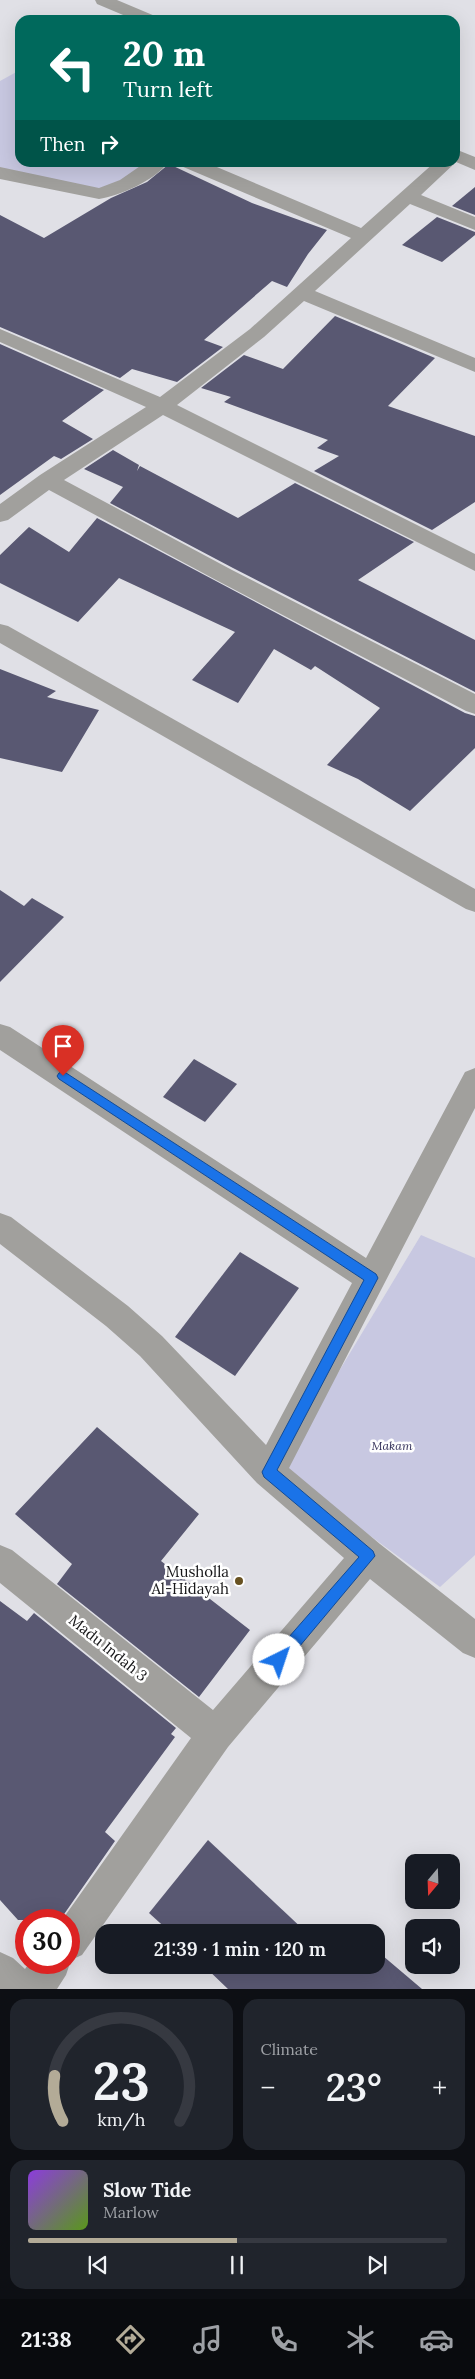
<!DOCTYPE html>
<meta charset="utf-8">
<style>
body{margin:0;font-family:Lora,serif;background:#20242c;color:#f1f3f6;height:100vh;display:flex;flex-direction:column;font-size:19px;white-space:nowrap}
*{box-sizing:border-box;margin:0}
p{font-size:16px;color:#9ea1a6}
.icon{flex:none;width:28px;height:28px;fill:none;stroke:currentColor;stroke-width:2;stroke-linecap:round;stroke-linejoin:round}
.map{position:relative;height:1989px;overflow:hidden}
.panel{display:flex;flex-direction:column;gap:10px;padding:10px;background:#0d0f14;flex:1}
.panel>*{flex:none}
.banner{position:absolute;left:15px;top:15px;width:445px;height:152px;border-radius:15px;box-shadow:0 5px 20px #0002;background:#00695c;color:#fff;overflow:hidden}
.needle{width:32px;rotate:199deg}
.fabs{position:absolute;left:405px;top:1854px;display:grid;gap:10px}
.fabs a{display:grid;place-items:center;width:55px;height:55px;border-radius:10px;background:#171b24;box-shadow:0 5px 20px #0002;font-size:25px}
.speed{position:absolute;left:15px;top:1909px;display:flex;gap:10px;font-size:25px;font-weight:700;text-align:center}
.speed>*{display:grid;place-content:center;width:65px;height:65px;border-radius:50%;background:#171b24;box-shadow:0 5px 20px #0002;line-height:1}
.speed .limit{border:8px solid #d22;background:#fff;color:#111}
.pin{position:absolute;display:grid;place-items:center;width:42px;height:42px;color:#fff;margin:-51px -21px;border-radius:50% 50% 50% 0;rotate:-45deg;box-shadow:0 0 5px #0007}
.pin .icon{rotate:45deg}
.me{position:absolute;width:55px;margin:-28px;rotate:41deg;stroke-linejoin:round;filter:drop-shadow(0 0 4px #0008)}
.turn{display:flex;align-items:center;gap:18px;height:105px;padding:0 25px;font-size:22px}
.turn .icon{width:65px;height:65px;stroke-width:2.5}
.turn b{display:block;font-size:35px;line-height:42px}
.then{display:flex;align-items:center;height:48px;padding:0 25px;background:#0003;gap:10px;font-size:19px}
.big{font-size:38px;font-weight:600;line-height:1.1}
.panel .tile{flex:1;display:flex;flex-direction:column;justify-content:center;gap:8px;min-width:0;padding:0 18px;border-radius:15px;background:#20242c}
.panel .dial{align-items:center;gap:0}
.dial svg{height:130px;overflow:visible;fill:none;stroke:#363941;stroke-width:7;stroke-linecap:round;text-anchor:middle}
.dial text{fill:#f1f3f6;stroke:none}
.song{display:flex;align-items:center;gap:15px}
.cover{width:60px;height:60px;border-radius:8px;background:linear-gradient(135deg,hsl(270 70% 55%),hsl(90 70% 35%))}
.played{height:5px;border-radius:2px;background:linear-gradient(90deg,#b3ab97 50%,#363941 50%)}
.keys{display:flex;justify-content:space-around;direction:ltr}
.heat{display:flex;justify-content:space-between;align-items:center;font-size:28px;direction:ltr}
.panel .tiles{flex:1;display:grid;gap:10px;grid-template-columns:1fr 1fr}
.tile:last-child{grid-column:span 2}
.trip{position:absolute;left:95px;top:1924px;width:290px;height:50px;border-radius:15px;background:#171b24;box-shadow:0 5px 20px #0002;font-weight:600;line-height:50px;text-align:center}
.menu{display:flex;height:80px;justify-content:space-around;align-items:center;background:#090b0e;color:#9ea1a6}
.menu .icon{width:35px;height:35px}
.menu .active{color:#b3ab97}
.menu b{font-size:22px;color:#f1f3f6}
.map>svg:first-child{display:block}
.green{fill:#c8c8e1}
.building{fill:#595872}
.lines{fill:none;stroke-linecap:round;stroke-linejoin:round}
.minor{fill:#a1a09d;fill-rule:evenodd}
.route{fill:#1a73e8;stroke:#114b97}
.poi-dot{fill:#685222;stroke:#fff;stroke-width:2}
.labels{text-anchor:middle;stroke-width:5;stroke-linejoin:round;paint-order:stroke}
.park-label{font-size:12px;font-style:italic;fill:#34315a;stroke:#fff}
.near-poi-label{font-size:15px;fill:#161618;stroke:#fff;text-anchor:end}
.near-street-label{font-size:15px;fill:#161618;stroke:#fff}
</style>
<div class="map">
<svg width="475" height="1989" viewBox="0 0 475 1989">
<rect width="100%" height="100%" fill="#e0e0e6"/>
<!-- green -->
<g class="green">
<path d="M20,70V162L153,163L100,192L0,171V81Z"/>
<path d="M421,1235L475,1258V1555L440,1587L290,1477L285,1461Z"/>
</g>
<!-- building -->
<g class="building">
<path d="M169,164L252,203L327,230L308,254L287,287L272,281L204,340L223,347L177,382L132,369L120,378L0,327V215L44,238L111,198L147,182Z"/>
<path d="M475,187V215L452,206Z"/>
<path d="M437,217L475,232V235L442,262L402,245Z"/>
<path d="M335,316L435,358L388,406L475,436V502L432,530L314,471L339,456L317,448L328,440L224,402L231,397L201,388L244,355L283,369Z"/>
<path d="M0,344L104,390L62,421L93,439L61,459L54,456L0,495Z"/>
<path d="M113,450L139,465L137,471L140,466L238,518L295,483L414,542L358,580L475,640V692L233,568L110,503L123,487L84,469Z"/>
<path d="M97,518L465,713L475,716V748L410,811L358,779L327,765L380,708L315,666L311,670L274,649L238,703L192,680L235,632L119,578L78,622L0,583V555L29,527L69,552Z"/>
<path d="M0,669L56,691L47,697L99,710L62,772L0,758Z"/>
<path d="M0,890L24,906L32,898L64,917L0,982Z"/>
<path d="M194,1059L237,1084L205,1122L163,1097Z"/>
<path d="M240,1252L299,1288L235,1376L175,1337Z"/>
<path d="M97,1427L199,1514L161,1561L250,1630L199,1697L57,1584L72,1564L15,1514Z"/>
<path d="M0,1601L27,1621L34,1613L176,1728L171,1734L175,1737L105,1832L115,1841L60,1920H18L0,1900Z"/>
<path d="M208,1840L306,1932H170L149,1913Z"/>
<path d="M376,1950L422,1989H228L203,1965H376Z"/>
</g>
<g class="lines">
<!-- minor -->
<g class="minor">
<path d="M95,0H117L155,16L157,20H135L97,4Z"/>
<path d="M455,149L475,157V170L456,162L421,195L475,217V230L410,204L315,291L475,358V372L304,301L264,337L177,405L475,554V571L163,415L64,480L232,570L475,694V714L466,711L216,580L49,490L8,520L0,522V504L40,475L146,407L0,342V329L160,397L250,329L351,238L181,166L179,162H205L361,228L435,162H455Z"/>
<path d="M146,162H168C156,180 119,196 99,199L0,179V167L99,188L120,180Z"/>
<path d="M0,624L8,626L475,889V912L466,909L0,643Z"/>
<path d="M0,1024L10,1027L366,1258L465,1072L475,1068V1108L289,1468L380,1544L475,1619V1658L463,1653L370,1579L228,1747L82,1955L71,1960L66,1975L57,1989H0V1952L13,1958L25,1969L30,1962H69V1920H62L191,1738L0,1583V1545L12,1550L213,1710L344,1558L257,1483L140,1356L106,1326L0,1244V1213L11,1217L128,1306L162,1336L266,1445L352,1283L0,1050Z"/>
</g>
</g>
<!-- route -->
<path class="route" d="M63,1071L376,1274L378,1278L277,1470L373,1551L375,1556L284,1665L279,1667L274,1665L272,1660L274,1654L359,1557L264,1477L262,1472L364,1280L59,1079L57,1076L59,1073Z"/>
<!-- markers -->
<circle class="poi-dot" cx="239" cy="1581" r="5"/>
<g class="labels">
<!-- park labels -->
<g class="park-label">
<text x="392" y="1450">Makam</text>
</g>
<!-- near-poi labels -->
<g class="near-poi-label">
<text x="229" y="1577">Musholla<tspan x="229" dy="17">Al-Hidayah</tspan></text>
</g>
<!-- near-street labels -->
<g class="near-street-label">
<text transform="translate(108 1648) rotate(39)" y="5">Madu Indah 3</text>
</g>
</g>
</svg>
<div class="fabs">
<a><svg class="needle" viewBox="-14 -14 28 28"><path d="M0-13l5 13h-10z" fill="#e53935"/><path d="M0 13l5-13h-10z" fill="#9ea1a6"/></svg></a>
<a><svg class="icon" aria-label="sound" viewBox="0 0 24 24"><path d="M4 9h4l5-4v14l-5-4H4zM17 9q2 3 0 6"/></svg></a>
</div>
<div class="speed"><div class="limit">30</div></div>
<div class="pin" style="left:63px;top:1076px;background:#d93025"><svg class="icon" aria-label="arrive" viewBox="0 0 24 24"><path d="M6 21V4h12l-3 4 3 4H6"/></svg></div>
<svg class="me" style="left:279px;top:1660px" viewBox="-20 -20 40 40"><circle r="19" fill="#fff"/><path d="M0-13L10 11 0 6-10 11z" fill="#1a73e8"/></svg>
<div class="trip">21:39 · 1 min · 120 m</div>
<div class="banner">
<div class="turn"><svg class="icon" aria-label="left" viewBox="0 0 24 24"><path d="M17 20v-9H6M10 6l-5 5 5 5"/></svg><div><b>20 m</b>Turn left</div></div>
<div class="then">Then<svg class="icon" aria-label="right" viewBox="0 0 24 24"><path d="M7 20v-9h11M14 6l5 5-5 5"/></svg></div>
</div>
</div>
<section class="panel">
<div class="tiles">
<div class="tile dial"><svg viewBox="0 0 100 80">
<path d="M14 69A42 42 0 1 1 86 69"/>
<path d="M14 69A42 42 0 0 1 9 41" stroke="#b3ab97"/>
<text x="50" y="56" font-size="32" font-weight="700">23</text>
<text x="50" y="72" font-size="11">km/h</text>
</svg></div>
<div class="tile"><p>Climate</p>
<div class="heat"><a>−</a><b class="big">23°</b><a>+</a></div>
</div>
<div class="tile">
<div class="song"><i class="cover"></i><div><b>Slow Tide</b><p>Marlow</p></div></div>
<div class="played"></div>
<div class="keys"><svg class="icon" aria-label="previous" viewBox="0 0 24 24"><path d="M18 5L8 12l10 7zM5 5v14"/></svg><svg class="icon" aria-label="pause" viewBox="0 0 24 24"><path d="M8 5v14M16 5v14"/></svg><svg class="icon" aria-label="next" viewBox="0 0 24 24"><path d="M6 5l10 7-10 7zM19 5v14"/></svg></div>
</div>
</div>
</section>
<nav class="menu">
<b>21:38</b>
<svg class="icon active" aria-label="directions" viewBox="0 0 24 24"><path d="M12 3l9 9-9 9-9-9zM9 14v-3h6M13 9l2 2-2 2"/></svg>
<svg class="icon" aria-label="music" viewBox="0 0 24 24"><path d="M9 18V5l10-2v13"/><circle cx="6" cy="18" r="3"/><circle cx="16" cy="16" r="3"/></svg>
<svg class="icon" aria-label="phone" viewBox="0 0 24 24"><path d="M5 4h4l2 5-3 2q2 4 5 5l2-3 5 2v4C11 20 4 13 5 4z"/></svg>
<svg class="icon" aria-label="climate" viewBox="0 0 24 24"><path d="M12 3v18M4 7l16 10M4 17L20 7"/></svg>
<svg class="icon" aria-label="car" viewBox="0 0 24 24"><path d="M5 17H2v-5l4-1 3-4h7l3 4 3 1v5h-3M9 17h6M6 11h13"/><circle cx="7" cy="17" r="2"/><circle cx="17" cy="17" r="2"/></svg>
</nav>
